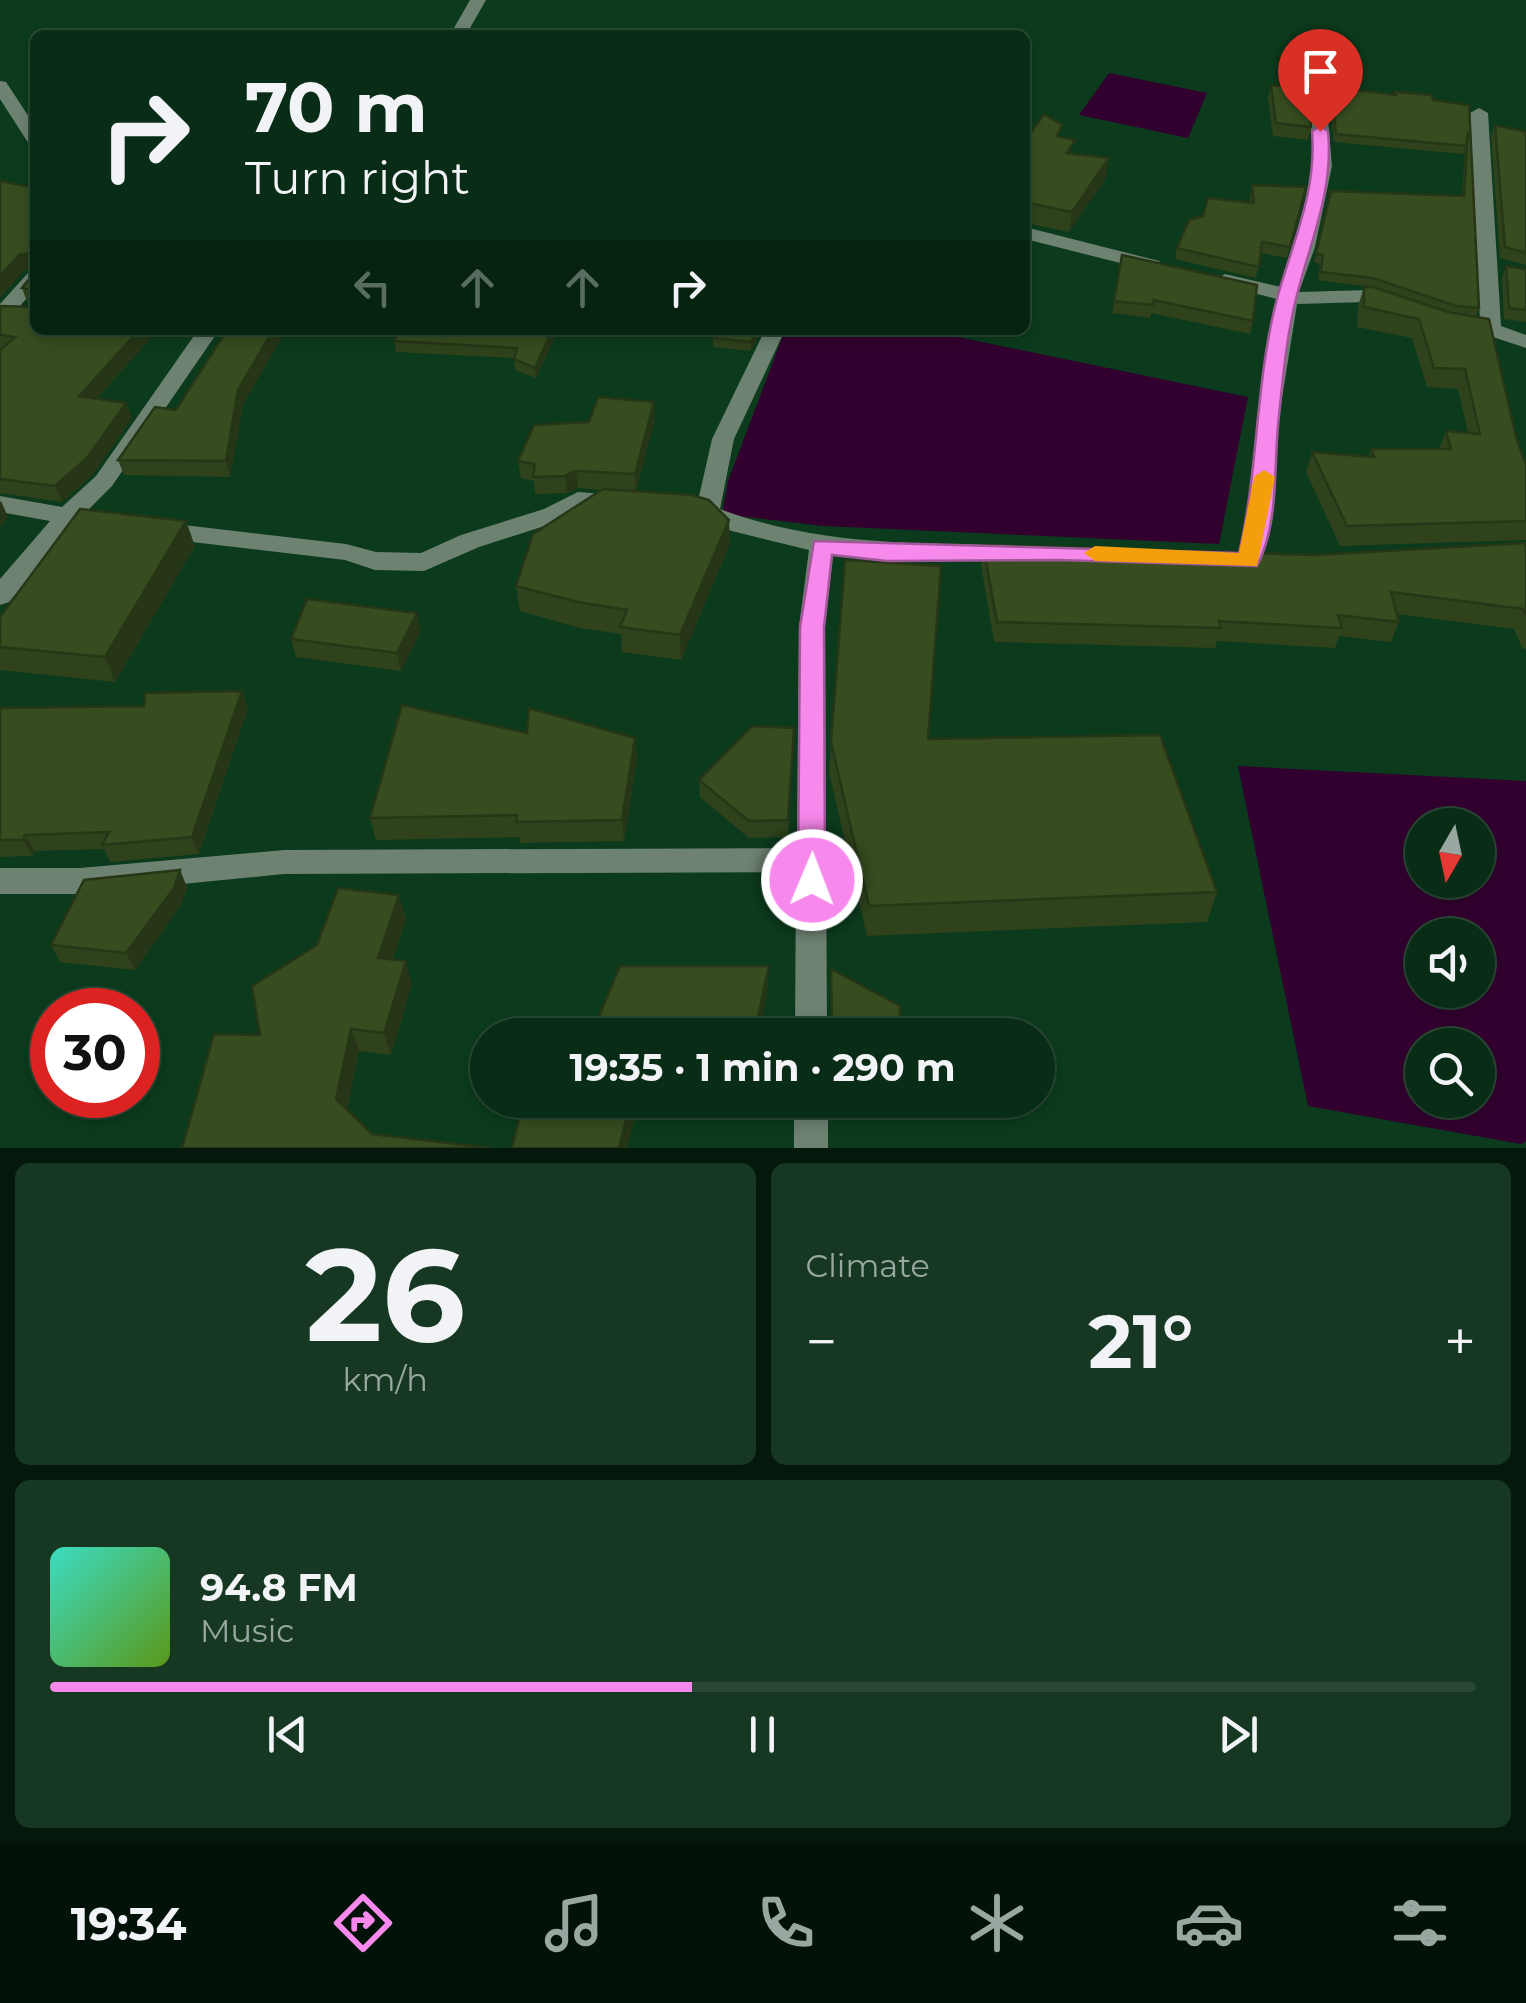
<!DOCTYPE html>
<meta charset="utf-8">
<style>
body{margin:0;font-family:Montserrat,sans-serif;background:#163822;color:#f1f3f6;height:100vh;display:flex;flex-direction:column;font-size:38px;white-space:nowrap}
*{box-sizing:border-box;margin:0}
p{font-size:32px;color:#98a7a0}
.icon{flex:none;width:55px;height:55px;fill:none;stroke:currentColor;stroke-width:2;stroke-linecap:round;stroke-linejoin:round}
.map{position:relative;height:1148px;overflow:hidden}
.details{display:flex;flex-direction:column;gap:15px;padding:15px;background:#04180c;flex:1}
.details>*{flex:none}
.guide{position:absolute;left:30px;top:30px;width:1000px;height:305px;border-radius:15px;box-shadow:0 5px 15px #0003,0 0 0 2px #294834;background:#082c15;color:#f1f3f6;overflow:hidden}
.needle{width:65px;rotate:189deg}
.buttons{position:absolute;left:1405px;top:808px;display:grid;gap:20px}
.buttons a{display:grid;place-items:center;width:90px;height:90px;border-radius:50%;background:#082c15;box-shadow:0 5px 15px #0003,0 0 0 2px #294834;font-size:50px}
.speed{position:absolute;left:30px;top:988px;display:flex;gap:20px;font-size:50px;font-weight:700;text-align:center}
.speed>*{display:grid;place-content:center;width:130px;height:130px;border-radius:50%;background:#082c15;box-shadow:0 5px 15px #0003,0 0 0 2px #294834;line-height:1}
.speed .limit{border:15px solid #d22;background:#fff;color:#111}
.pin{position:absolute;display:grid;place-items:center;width:85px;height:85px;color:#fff;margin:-102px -42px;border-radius:50% 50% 50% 0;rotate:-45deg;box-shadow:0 0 10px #0007}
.pin .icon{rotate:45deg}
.me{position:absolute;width:110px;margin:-55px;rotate:1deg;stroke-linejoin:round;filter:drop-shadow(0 0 8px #0008)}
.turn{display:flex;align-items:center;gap:35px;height:210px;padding:0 50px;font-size:45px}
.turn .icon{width:130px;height:130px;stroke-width:2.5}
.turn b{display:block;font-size:70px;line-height:85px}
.lanes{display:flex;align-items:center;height:95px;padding:0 50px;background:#0003;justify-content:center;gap:50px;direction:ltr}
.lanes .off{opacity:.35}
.big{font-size:75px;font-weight:700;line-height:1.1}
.details .widget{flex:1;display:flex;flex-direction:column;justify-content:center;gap:15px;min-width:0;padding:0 35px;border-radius:15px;background:#163822}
.details .dial{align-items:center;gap:0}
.dial b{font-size:130px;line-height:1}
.song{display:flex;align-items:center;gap:30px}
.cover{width:120px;height:120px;border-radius:15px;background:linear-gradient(135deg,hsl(170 70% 55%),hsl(90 70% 35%))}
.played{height:10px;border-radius:5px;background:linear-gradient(90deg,#f788ec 45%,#294834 45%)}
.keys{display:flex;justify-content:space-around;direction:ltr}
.heat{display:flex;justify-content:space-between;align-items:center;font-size:55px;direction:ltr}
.details .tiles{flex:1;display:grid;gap:15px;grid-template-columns:1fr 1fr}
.widget:last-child{grid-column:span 2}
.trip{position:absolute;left:470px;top:1018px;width:585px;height:100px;border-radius:50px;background:#082c15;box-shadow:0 5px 15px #0003,0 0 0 2px #294834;font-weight:700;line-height:100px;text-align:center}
.menu{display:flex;height:160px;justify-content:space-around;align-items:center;background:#031208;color:#98a7a0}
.menu .icon{width:70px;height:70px}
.menu .current{color:#f788ec}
.menu b{font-size:45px;color:#f1f3f6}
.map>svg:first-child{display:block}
.water{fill:#32002f;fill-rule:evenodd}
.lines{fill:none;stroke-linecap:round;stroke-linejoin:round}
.minor{fill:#6e8272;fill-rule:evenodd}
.wall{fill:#2f421c}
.shaded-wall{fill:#263616}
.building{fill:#374d20;stroke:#263616;stroke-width:2.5}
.route{fill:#f788ec;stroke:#a15899;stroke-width:2.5}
.slow{fill:#f59e0b}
</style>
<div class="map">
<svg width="1526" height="1148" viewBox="0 0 1526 1148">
<rect width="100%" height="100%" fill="#0b3b1c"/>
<!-- water -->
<g class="water">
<path d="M1109,73L1207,93L1188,138L1079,115Z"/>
<path d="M785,330H924L1248,397L1219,544L823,526L722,514L728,481Z"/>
<path d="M1238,766L1526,781V1141L1521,1144L1308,1106ZM1422,825H1478V880H1422ZM1422,935H1478V990H1422ZM1422,1045H1478V1100H1422Z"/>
</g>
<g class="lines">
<!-- minor -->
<g class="minor">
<path d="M470,0H486L466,35H450Z"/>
<path d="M0,81L6,82L35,126V145L29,144L0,99Z"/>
<path d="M1317,92L1326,97L1332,166L1315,247L1299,292L1369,290L1402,305L1392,311L1367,302L1297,304L1279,417L1275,499L1261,561L1249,570L1237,561L1251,499L1257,417L1277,299L1218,284L1215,280L1225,274L1281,287L1295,247L1314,166L1308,97Z"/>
<path d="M1479,108L1488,113L1501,326L1526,335V348L1487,335L1452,329L1449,325L1459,319L1480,321L1470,113Z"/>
<path d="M1025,227L1159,261L1162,265L1152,271L1025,239Z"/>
<path d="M35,271V289L11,316L0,317V304L28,273Z"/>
<path d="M198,330H219L112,486L87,511L117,517L120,523L117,529L108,531L73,525L9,602L0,605V579L50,521L0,512V496L62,507L96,476Z"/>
<path d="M765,330H785L734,439L720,509C815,545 916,544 1016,545L1028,553L1016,561L893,559L833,554L825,627L827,1035H795L796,872L284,874L80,894H0V868H80L284,850L797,848L799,627L809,550L728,530L689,515L685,509L698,501L712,439Z"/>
<path d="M578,492L617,495L629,503L617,511L582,508L560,521L479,547L424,571L375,570L345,560L158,538L146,530L158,522L346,544L376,552L421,553L461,535L544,509Z"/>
<rect x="794" y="1100" width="34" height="48"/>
</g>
</g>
<!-- wall -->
<g class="wall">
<path d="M1271,85L1311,127L1308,140L1273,136L1268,98Z"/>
<path d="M1339,88L1394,95L1395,92L1433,100L1469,105L1479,308L1476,317L1526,464V540L1340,546L1306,472L1312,452L1369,457L1371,449H1439L1446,431L1468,433L1458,389L1427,387L1412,338L1357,327L1358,306L1364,287H1371L1318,280L1320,264L1314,262L1331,191L1462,196L1465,148L1463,154L1334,142L1330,103L1332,95L1337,96Z"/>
<path d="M1495,125L1526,132V265L1500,258L1491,136Z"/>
<path d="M1061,137L1073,154L1106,178L1069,232L1025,223V141Z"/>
<path d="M1252,185L1306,187L1287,258L1261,253L1256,278L1175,259L1177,248L1250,203V196Z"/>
<path d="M35,188V330H154L155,334L97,398L132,418L93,474L62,502L0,493V306L32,307V304H28L22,288L33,274V269L25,270Z"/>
<path d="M1122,255L1253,321L1250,334L1151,313L1150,318L1112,313Z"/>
<path d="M1506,266L1526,269V322L1504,319L1502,278Z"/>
<path d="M227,330H286L243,405L230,477L124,475L118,460L176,410Z"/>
<path d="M558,330L536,378L515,370L514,358L396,352L394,341Z"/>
<path d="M716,330H759L758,336L751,351L713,347V338Z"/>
<path d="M655,419L636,491L730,544L681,660L622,652L621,634L580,628L520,611L516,586L601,490L578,488L567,493L535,494L534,481L521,478L518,461L589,422Z"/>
<path d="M1526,543V649L1522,648L1514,629L1397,614L1399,622L1391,642L1339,636L1335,648L1217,641L1215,648L994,642L981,565L983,545L1315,555Z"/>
<path d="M195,546L115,682L0,670V617Z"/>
<path d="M421,631L401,671L296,657L291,639Z"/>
<path d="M0,708H248L199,854L110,862L104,849L34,851L32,856L0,857Z"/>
<path d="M794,728L788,837L749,838L700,797L699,780Z"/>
<path d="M527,733L635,738L637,759L624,841L520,843L519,837L376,840L370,818Z"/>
<path d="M928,739L1217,892L1207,922L867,936L829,772L831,742Z"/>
<path d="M187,887L181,905L135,970L60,962L51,945Z"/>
<path d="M399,895L406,919L393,959L412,984L391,1055L359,1051L182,1148Z"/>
</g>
<!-- shaded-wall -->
<g class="shaded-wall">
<path d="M1109,158L1106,178L1069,232L1072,212Z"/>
<path d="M32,253L35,268L25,270L0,298V276L19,255Z"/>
<path d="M139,330H154L155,334L85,411L79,396Z"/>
<path d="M273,330H286L243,405L230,477L226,461L238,390Z"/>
<path d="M552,330H558L536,378L535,368Z"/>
<path d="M757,330H759L758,336L751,351V342Z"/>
<path d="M654,402L655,419L636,492L635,474Z"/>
<path d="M126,403L132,418L93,474L62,502L55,486Z"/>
<path d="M576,471L578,488L567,493L565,476Z"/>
<path d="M1,501L8,517L0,527V502Z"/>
<path d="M729,520L730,544L681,660L680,635Z"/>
<path d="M186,521L195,546L115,682L105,657Z"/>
<path d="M417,613L421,631L401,671L397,653Z"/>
<path d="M242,691L248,708L199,854L192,837Z"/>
<path d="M635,738L637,759L624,841L622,820Z"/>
<path d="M25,835L34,851L32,856L23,840Z"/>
<path d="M180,870L187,887L181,905L135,970L126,953Z"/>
<path d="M399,895L406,919L386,981L378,958Z"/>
<path d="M406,961L412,984L391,1055L384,1033Z"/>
<path d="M769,966L768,989L759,1035H754Z"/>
<path d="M351,1029L359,1051L345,1121L336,1099Z"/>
<path d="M631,1100H640L627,1148H619Z"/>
</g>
<!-- building -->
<g class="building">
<path d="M1271,85L1308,88L1311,127L1276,123Z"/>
<path d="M1339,88L1396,95L1395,92L1432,95L1433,100L1469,105L1479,308L1456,306L1373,278L1321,272L1323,255L1316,254L1331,191L1464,196L1468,132L1466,146L1336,134L1332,95L1340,96Z"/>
<path d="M1044,114L1062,125L1057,136L1075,140L1067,153L1109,158L1072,212L1025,202V141Z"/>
<path d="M1495,125L1526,132V253L1505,247Z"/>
<path d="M0,181L35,188V330H139L79,396L126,403L87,458L55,486L0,479V350L15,337L0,335V306L32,307V290L22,288L33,274L32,253L19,255L0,276Z"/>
<path d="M1252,185L1306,187L1290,247L1262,242L1259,267L1177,248L1189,220L1203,216L1208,198L1254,203Z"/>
<path d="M1122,255L1257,285L1253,321L1154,300L1153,305L1114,301Z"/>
<path d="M1506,266L1526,269V310L1509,308Z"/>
<path d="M1364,287H1373L1448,312L1489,319L1516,437L1526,464V521L1347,526L1312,452L1374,457L1371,449H1451L1446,431L1480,434L1465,369L1434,368L1419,319L1364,307Z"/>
<path d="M227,330H273L238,390L226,461L118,460L155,407L176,410Z"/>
<path d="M400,330H552L535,368L514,359L517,348L394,341Z"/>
<path d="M716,330H757L751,342L713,338Z"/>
<path d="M598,397L654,402L635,474L576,471L565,476L533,477L535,464L518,461L534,425L589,422Z"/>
<path d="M603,489L692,495L709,500L729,520L680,635L620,627L627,610L578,602L516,586L533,534Z"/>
<path d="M80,509L186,521L105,657L0,647V617Z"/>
<path d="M1526,543V615L1523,609L1391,592L1399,622L1338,615L1342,628L1219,621L1221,628L997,622L983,545L1315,555Z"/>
<path d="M845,560L941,566L928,739L1160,735L1217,892L869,906L831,742Z"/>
<path d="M307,599L417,613L397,653L291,639Z"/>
<path d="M242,691L192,837L102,845L109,832L25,835L23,840H0V708L144,706L145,693Z"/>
<path d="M402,705L527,733L529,708L635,738L622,820L516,822L517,815L370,818Z"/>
<path d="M752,726L794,728L788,820L749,821L699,780Z"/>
<path d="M180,870L174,888L126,953L51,945L84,880Z"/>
<path d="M338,888L399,895L378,958L406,961L384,1033L351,1029L336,1099L372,1134L491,1148H182L214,1034L260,1035L252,986L317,945Z"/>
<path d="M620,966H769L754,1035H591Z"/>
<path d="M831,969L900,1006V1035H823V1023L832,1019Z"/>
<path d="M528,1100H631L619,1148H512L519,1118Z"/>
</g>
<!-- route -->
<path class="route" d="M1320,126L1328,131C1334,190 1311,239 1297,295C1287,333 1283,376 1279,416C1273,464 1280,522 1257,566L1058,560L887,561L832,555L824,627L825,880L821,888L812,891L802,888L798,880L800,627L814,541L1239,553C1259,468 1255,379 1278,295C1294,239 1317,190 1312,131Z"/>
<!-- slow -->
<path class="slow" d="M1264,470L1275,477L1257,566L1095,561L1084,553L1095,546L1239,553L1254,477Z"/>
</svg>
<div class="buttons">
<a><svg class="needle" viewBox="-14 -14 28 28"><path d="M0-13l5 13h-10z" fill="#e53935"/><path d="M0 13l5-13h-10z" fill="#98a7a0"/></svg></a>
<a><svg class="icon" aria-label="sound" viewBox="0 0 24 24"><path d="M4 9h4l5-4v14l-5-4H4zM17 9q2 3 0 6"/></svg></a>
<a><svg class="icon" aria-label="search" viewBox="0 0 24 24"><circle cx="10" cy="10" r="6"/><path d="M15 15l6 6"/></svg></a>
</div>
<div class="speed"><div class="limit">30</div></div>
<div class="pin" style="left:1320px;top:131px;background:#d93025"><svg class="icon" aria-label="arrive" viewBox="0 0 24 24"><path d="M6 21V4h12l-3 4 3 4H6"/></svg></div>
<svg class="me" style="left:812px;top:880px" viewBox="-20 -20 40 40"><circle r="17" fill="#f788ec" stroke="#fff" stroke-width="3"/><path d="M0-11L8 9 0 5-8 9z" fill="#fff"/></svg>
<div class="trip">19:35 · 1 min · 290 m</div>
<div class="guide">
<div class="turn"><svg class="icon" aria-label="right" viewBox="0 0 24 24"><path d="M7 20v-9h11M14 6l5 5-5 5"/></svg><div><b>70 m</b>Turn right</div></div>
<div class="lanes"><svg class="icon off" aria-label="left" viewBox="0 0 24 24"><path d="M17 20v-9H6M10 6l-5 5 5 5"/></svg><svg class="icon off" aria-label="ahead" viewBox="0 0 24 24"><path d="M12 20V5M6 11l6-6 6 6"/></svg><svg class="icon off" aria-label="ahead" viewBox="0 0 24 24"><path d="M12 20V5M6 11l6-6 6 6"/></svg><svg class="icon" aria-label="right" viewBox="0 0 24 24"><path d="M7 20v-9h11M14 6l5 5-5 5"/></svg></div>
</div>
</div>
<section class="details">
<div class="tiles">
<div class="widget dial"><b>26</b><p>km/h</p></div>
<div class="widget"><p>Climate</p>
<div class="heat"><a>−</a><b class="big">21°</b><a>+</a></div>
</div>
<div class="widget">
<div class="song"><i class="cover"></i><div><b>94.8 FM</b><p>Music</p></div></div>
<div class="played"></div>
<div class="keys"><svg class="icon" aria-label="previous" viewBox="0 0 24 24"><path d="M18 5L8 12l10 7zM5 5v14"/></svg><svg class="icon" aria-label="pause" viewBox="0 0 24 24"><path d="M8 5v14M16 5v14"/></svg><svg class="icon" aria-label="next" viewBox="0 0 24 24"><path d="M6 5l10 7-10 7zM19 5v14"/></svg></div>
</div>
</div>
</section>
<nav class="menu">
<b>19:34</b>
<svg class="icon current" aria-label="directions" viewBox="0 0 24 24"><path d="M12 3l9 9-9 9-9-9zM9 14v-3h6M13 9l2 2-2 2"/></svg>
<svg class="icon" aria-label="music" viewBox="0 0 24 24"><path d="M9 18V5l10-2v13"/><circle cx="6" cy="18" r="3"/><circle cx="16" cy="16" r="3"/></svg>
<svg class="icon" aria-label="phone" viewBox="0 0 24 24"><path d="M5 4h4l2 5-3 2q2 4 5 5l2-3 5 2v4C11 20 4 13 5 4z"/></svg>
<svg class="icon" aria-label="climate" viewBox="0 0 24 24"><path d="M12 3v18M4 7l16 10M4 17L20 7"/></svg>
<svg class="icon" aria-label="car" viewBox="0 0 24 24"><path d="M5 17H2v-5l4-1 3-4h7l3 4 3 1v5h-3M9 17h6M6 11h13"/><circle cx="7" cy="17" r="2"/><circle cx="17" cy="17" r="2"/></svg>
<svg class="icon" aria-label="filters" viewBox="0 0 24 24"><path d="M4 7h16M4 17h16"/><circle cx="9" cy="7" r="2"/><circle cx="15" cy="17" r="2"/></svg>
</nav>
